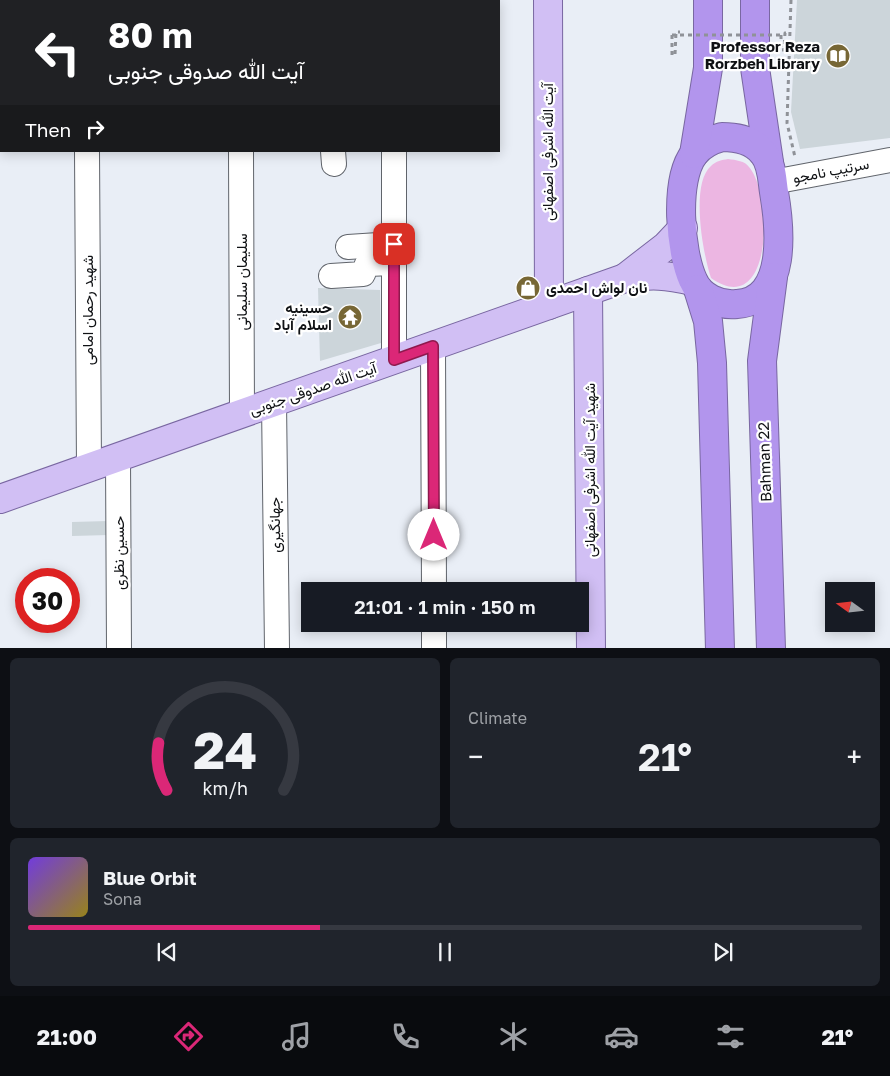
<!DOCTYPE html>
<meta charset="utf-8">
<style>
body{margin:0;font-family:"Golos Text",Vazirmatn,sans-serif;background:#20242c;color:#f1f3f6;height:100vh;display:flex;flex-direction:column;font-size:19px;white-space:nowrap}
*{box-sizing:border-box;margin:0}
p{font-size:16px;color:#9ea1a6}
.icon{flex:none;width:28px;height:28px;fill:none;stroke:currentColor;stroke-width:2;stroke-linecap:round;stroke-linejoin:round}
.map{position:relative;height:648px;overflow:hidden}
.details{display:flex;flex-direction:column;gap:10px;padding:10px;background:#0d0f14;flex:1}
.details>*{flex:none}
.hud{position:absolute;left:0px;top:0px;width:500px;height:152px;box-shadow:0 2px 12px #0003;background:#202124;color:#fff;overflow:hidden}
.needle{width:32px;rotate:285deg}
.fabs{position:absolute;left:825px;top:582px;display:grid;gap:10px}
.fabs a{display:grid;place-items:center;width:50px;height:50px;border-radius:0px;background:#171b24;box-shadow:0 2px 12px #0003;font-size:25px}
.speed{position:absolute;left:15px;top:568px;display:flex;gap:10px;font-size:25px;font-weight:700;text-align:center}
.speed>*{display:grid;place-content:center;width:65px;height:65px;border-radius:50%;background:#171b24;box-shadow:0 2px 12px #0003;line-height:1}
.speed .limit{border:8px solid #d22;background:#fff;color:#111}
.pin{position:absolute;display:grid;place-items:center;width:42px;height:42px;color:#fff;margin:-21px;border-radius:10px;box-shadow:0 2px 8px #0006}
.me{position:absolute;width:55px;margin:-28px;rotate:0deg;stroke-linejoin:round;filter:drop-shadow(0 0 4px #0008)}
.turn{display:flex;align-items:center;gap:18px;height:105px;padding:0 25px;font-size:22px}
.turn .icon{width:65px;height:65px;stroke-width:2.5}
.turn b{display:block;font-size:35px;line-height:42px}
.then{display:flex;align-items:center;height:48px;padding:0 25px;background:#0003;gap:10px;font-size:19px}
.big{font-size:38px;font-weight:600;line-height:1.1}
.details .card{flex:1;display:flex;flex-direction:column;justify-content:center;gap:8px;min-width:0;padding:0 18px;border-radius:8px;background:#20242c}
.details .dial{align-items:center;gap:0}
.dial svg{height:130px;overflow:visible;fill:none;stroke:#363941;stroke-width:7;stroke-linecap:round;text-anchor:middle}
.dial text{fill:#f1f3f6;stroke:none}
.song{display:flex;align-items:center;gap:15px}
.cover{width:60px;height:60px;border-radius:8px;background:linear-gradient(135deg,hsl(260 70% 55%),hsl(50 70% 35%))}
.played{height:5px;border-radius:2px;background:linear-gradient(90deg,#db2777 35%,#363941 35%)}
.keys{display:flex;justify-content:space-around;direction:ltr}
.heat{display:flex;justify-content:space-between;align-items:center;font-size:28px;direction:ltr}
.details .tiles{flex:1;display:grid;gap:10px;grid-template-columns:1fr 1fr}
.card:last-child{grid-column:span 2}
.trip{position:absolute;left:301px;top:582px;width:288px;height:50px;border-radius:0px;background:#171b24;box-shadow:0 2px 12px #0003;font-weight:600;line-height:50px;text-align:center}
.menu{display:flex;height:80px;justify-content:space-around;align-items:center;background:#090b0e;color:#9ea1a6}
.menu .icon{width:35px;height:35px}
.menu .on{color:#db2777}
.menu b{font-size:22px;color:#f1f3f6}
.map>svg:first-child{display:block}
.green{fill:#ecb6e2}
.building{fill:#ccd5da}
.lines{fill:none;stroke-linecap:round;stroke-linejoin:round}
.minor-casing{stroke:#60646b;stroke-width:26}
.major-casing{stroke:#7967a1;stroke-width:30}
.highway-casing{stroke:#7967a1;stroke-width:30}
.path{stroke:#8f9298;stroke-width:3;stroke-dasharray:4 4;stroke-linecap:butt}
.minor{stroke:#fff;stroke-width:24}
.major{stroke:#d1bff4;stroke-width:28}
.highway{stroke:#b295ed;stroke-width:28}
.path-bridge{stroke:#8f9298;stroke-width:3;stroke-dasharray:4 4;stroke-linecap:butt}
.route-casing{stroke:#8e194d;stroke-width:12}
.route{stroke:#db2777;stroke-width:9}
.labels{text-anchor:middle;stroke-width:4.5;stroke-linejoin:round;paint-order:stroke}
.poi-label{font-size:15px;font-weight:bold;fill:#0f1114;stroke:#fff;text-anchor:end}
.street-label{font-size:15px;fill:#0f1114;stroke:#fff}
</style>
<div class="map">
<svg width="890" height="649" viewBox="0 0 890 649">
<rect width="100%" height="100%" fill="#e9eef6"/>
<!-- green -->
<path class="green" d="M728,159C736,160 745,161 749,167C774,196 772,321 711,278C703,254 690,184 711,166C716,161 722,160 728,159Z"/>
<!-- building -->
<g class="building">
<path d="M797,0H890V138L800,149L791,112Z"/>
<path d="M318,288L380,290L381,343L320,361Z"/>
<path d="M108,521L109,535L72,536V522Z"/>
</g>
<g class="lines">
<defs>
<g id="minor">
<path d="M86,0V1"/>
<path d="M240,0V1"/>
<path d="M393,0V1"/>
<path d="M87,151L89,468"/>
<path d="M241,151L242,413"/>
<path d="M333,151L334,164"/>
<path d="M394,151V360"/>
<path d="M773,182L890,160"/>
<path d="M348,247L394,244"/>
<path d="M331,276L363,274L367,264L394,263"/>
<path d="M433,346L434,591"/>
<path d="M274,402L277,649"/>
<path d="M118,458L119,649"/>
<path d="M434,624V649"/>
</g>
<g id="major">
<path d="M548,0L549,305"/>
<path d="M626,277L666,246L683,228"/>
<path d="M588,291L591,649"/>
<path d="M0,499L625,278C653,274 665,275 693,281"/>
</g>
<g id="highway">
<path d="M755,0V68L769,162"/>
<path d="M722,137C738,137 753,140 763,153C772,163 772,179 774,192C780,227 788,301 737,304C720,306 700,297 693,280C680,252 674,180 694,154C701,145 711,140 722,137Z"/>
<path d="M694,154L708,68V0"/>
<path d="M698,289L708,321L712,363L720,649"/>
<path d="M771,649L762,361L773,277"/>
</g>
</defs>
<!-- minor casing -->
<use href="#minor" class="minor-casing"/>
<!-- major casing -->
<use href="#major" class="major-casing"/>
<!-- highway casing -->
<use href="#highway" class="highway-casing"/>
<!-- path -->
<g class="path">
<path d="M791,0L787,123L795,157"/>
<path d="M672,35V55H675L676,32H680"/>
<path d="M781,35V50H784L785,33H789"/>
</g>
<!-- minor -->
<use href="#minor" class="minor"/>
<!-- major -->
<use href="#major" class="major"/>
<!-- highway -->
<use href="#highway" class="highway"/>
<!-- path-bridge -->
<path class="path-bridge" d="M672,35H781"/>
</g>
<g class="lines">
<defs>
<path id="route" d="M394,244V360L433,346L434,535"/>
</defs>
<!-- route casing -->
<use href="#route" class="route-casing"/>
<!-- route -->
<use href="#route" class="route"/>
</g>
<!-- icons -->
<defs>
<symbol id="library-disc" viewBox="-11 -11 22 22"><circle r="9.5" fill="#776735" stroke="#fff"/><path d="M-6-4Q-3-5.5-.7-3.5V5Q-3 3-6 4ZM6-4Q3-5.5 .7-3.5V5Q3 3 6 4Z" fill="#fff"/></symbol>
<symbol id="shop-disc" viewBox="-11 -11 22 22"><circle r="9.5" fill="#776735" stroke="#fff"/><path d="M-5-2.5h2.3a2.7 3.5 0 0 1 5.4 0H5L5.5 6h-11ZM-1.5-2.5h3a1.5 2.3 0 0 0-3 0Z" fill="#fff"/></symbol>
<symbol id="temple-disc" viewBox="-11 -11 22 22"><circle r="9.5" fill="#776735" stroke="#fff"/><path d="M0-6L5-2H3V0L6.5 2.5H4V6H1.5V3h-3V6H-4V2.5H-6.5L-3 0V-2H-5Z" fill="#fff"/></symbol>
</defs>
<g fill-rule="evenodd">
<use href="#library-disc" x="824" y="42" width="28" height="28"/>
<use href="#shop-disc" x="514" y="274" width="28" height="28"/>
<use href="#temple-disc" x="336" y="303" width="28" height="28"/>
</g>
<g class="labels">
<!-- poi labels -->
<g class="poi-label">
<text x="820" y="52">Professor Reza<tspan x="820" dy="17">Rorzbeh Library</tspan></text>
<text x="546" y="293" text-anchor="start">نان لواش احمدی</text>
<text x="332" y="313">حسینیه<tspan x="332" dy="17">اسلام آباد</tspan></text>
</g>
<!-- street labels -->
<g class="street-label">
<text transform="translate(548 152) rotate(-90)" y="5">آیت الله اشرفی اصفهانی</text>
<text transform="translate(831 171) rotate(-11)" y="5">سرتیپ نامجو</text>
<text transform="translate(242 282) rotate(-90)" y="5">سلیمان سلیمانی</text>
<text transform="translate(88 310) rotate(-90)" y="5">شهید رحمان امامی</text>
<text transform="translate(313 389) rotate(-19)" y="5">آیت الله صدوقی جنوبی</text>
<text transform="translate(765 462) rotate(-92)" y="5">Bahman 22</text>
<text transform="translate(590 470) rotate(-90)" y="5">شهید آیت الله اشرفی اصفهانی</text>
<text transform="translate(275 525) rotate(-91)" y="5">جهانگیری</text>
<text transform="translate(119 553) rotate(-90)" y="5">حسین نظری</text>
</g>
</g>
</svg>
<div class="fabs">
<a><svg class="needle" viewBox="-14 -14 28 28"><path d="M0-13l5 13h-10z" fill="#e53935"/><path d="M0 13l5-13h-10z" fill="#9ea1a6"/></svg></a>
</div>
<div class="speed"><div class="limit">30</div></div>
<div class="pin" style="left:394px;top:244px;background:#d93025"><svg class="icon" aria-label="arrive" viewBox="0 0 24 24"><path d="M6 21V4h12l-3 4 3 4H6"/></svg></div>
<svg class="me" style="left:434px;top:535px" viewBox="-20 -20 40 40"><circle r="19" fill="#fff"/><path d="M0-13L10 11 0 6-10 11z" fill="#db2777"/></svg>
<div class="trip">21:01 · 1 min · 150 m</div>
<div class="hud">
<div class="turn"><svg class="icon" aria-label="left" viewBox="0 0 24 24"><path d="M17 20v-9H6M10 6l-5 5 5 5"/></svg><div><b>80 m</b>آیت الله صدوقی جنوبی</div></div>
<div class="then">Then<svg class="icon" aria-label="right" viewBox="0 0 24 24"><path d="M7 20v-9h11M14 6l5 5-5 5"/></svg></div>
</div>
</div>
<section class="details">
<div class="tiles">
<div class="card dial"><svg viewBox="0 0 100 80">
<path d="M14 69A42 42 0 1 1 86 69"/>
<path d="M14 69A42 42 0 0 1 9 40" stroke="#db2777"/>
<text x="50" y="56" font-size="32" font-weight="700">24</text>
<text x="50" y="72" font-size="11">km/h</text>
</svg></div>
<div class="card"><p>Climate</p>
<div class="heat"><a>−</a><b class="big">21°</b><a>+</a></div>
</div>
<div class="card">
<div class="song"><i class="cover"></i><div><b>Blue Orbit</b><p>Sona</p></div></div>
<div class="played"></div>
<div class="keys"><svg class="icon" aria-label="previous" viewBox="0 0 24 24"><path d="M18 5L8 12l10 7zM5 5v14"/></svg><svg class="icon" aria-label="pause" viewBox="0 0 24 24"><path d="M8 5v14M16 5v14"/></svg><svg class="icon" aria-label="next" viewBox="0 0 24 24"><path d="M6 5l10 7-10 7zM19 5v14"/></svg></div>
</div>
</div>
</section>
<nav class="menu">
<b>21:00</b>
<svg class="icon on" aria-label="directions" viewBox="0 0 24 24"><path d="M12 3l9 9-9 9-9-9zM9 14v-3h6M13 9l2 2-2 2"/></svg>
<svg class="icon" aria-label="music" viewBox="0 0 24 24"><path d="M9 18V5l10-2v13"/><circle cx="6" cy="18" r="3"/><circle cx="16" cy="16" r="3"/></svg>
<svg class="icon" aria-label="phone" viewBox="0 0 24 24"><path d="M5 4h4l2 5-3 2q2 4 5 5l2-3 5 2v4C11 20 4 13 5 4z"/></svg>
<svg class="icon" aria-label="climate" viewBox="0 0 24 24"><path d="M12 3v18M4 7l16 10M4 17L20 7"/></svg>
<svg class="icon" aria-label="car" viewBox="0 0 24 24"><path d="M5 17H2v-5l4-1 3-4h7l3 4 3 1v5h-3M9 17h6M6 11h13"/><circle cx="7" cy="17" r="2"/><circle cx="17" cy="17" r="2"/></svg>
<svg class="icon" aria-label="filters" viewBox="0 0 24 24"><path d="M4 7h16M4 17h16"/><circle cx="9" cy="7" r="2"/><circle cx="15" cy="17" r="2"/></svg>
<b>21°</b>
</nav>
